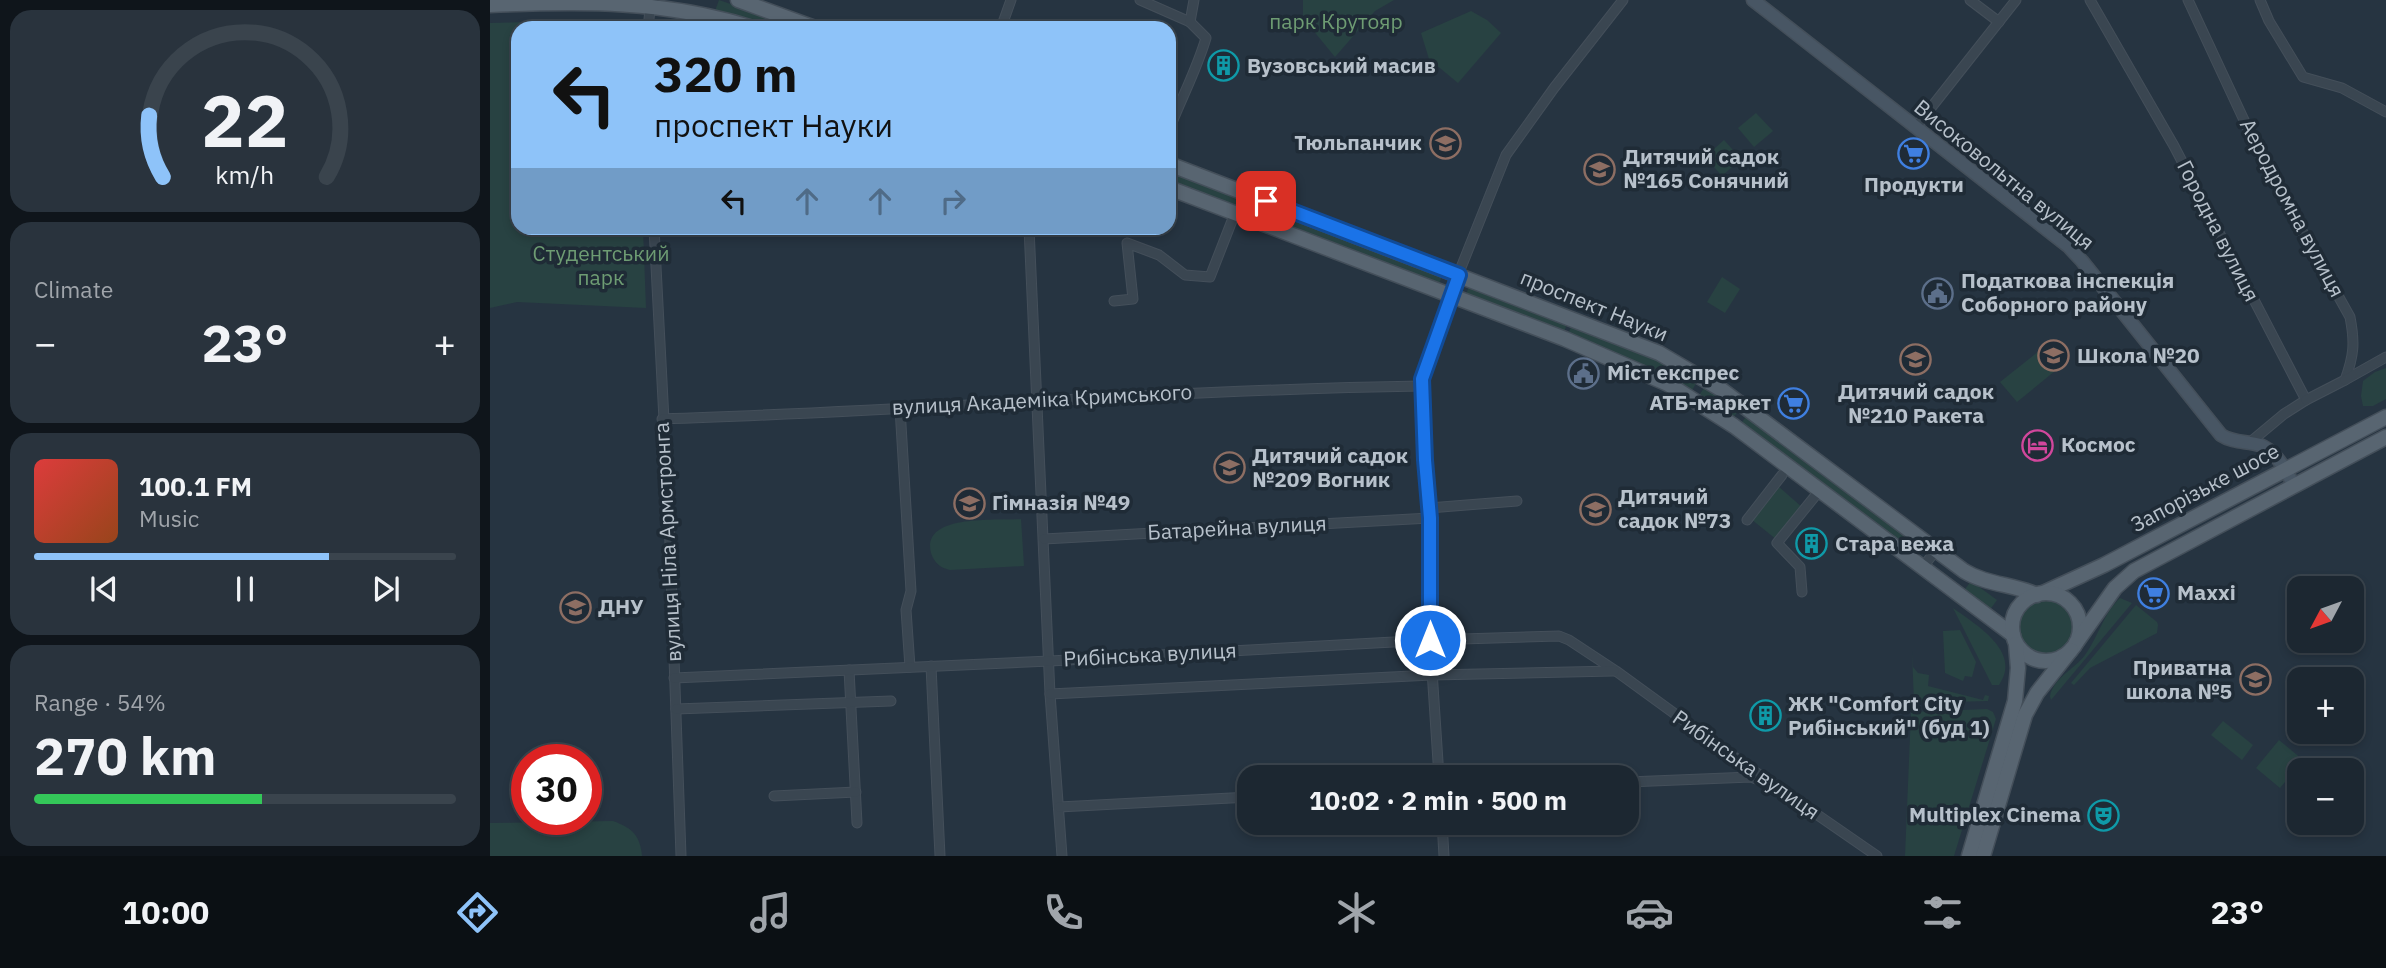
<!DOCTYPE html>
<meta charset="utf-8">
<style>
body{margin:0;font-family:"IBM Plex Sans",sans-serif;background:#29333d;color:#f1f3f6;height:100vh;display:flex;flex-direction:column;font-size:26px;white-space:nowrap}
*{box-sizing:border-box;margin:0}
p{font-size:23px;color:#a0a5ab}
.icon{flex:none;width:38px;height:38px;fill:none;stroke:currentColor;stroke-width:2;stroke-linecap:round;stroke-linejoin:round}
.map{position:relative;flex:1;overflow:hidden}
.panel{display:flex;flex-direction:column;gap:10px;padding:10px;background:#0f151b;width:490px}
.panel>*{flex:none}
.guide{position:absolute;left:21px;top:21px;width:665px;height:214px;border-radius:21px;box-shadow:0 4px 10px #0003,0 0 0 2px #3a444d;background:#8ec3f9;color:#111;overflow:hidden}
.needle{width:46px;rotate:229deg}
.tools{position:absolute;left:1797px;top:576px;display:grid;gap:14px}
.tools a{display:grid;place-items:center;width:77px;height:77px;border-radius:14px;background:#1c2731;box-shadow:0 4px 10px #0003,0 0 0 2px #3a444d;font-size:35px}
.speed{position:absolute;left:21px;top:744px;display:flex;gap:14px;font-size:35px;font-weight:700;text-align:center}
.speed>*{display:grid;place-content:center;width:91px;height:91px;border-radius:50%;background:#1c2731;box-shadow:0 4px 10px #0003,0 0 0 2px #3a444d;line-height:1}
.speed .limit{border:10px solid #d22;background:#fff;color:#111}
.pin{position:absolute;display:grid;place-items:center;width:60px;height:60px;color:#fff;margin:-30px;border-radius:14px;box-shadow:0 4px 10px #0006}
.me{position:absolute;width:77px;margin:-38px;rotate:0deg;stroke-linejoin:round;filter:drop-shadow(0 0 5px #0008)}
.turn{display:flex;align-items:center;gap:24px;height:147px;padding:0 28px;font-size:32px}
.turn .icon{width:91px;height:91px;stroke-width:2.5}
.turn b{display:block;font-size:49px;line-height:60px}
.lanes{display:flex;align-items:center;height:66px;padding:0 28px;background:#0003;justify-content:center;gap:35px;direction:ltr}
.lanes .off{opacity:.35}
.big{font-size:52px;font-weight:800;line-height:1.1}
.panel .card{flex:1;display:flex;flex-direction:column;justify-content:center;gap:10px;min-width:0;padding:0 24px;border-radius:21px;background:#29333d}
.panel .dial{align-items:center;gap:0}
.dial svg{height:182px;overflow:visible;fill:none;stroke:#3a444d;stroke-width:7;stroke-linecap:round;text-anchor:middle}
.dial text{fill:#f1f3f6;stroke:none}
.song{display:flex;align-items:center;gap:21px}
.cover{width:84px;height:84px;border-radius:10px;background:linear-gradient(135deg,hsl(0 70% 55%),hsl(20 70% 35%))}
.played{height:7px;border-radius:4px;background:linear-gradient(90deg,#8ec3f9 70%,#3a444d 70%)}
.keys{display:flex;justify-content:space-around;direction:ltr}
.heat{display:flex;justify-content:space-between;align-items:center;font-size:38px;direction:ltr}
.charge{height:10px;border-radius:5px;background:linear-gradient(90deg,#34c759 54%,#3a444d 0)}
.trip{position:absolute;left:747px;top:765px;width:402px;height:70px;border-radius:21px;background:#1c2731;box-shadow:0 4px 10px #0003,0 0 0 2px #3a444d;font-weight:800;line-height:70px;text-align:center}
.menu{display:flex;height:112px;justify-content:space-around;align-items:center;background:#0b1014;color:#a0a5ab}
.menu .icon{width:49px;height:49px}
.menu .current{color:#8ec3f9}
.menu b{font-size:32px;color:#f1f3f6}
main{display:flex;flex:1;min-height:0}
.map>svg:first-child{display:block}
.green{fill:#284242}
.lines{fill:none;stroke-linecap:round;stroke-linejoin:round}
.minor-casing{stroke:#444f5a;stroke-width:11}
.secondary-casing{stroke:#444f5a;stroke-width:15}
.primary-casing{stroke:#444f5a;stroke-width:17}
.minor{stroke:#3a4651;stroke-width:9}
.secondary{stroke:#485664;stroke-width:12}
.primary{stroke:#586571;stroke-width:14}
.route-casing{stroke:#114b97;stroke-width:18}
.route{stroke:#1a73e8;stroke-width:12}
.labels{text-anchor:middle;stroke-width:7;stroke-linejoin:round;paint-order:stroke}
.park-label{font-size:21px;fill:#6e9c73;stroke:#1f2b36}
.poi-label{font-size:21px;font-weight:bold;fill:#b7c1cb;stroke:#1f2b36;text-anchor:start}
.street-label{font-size:21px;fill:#b7c1cb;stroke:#1f2b36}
</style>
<main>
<section class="panel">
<div class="card dial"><svg viewBox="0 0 100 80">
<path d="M14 69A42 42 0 1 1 86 69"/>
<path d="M14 69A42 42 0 0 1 8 42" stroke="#8ec3f9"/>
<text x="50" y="56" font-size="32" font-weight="700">22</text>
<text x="50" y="72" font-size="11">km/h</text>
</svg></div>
<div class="card"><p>Climate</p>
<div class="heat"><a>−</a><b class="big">23°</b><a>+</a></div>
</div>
<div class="card">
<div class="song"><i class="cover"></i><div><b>100.1 FM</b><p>Music</p></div></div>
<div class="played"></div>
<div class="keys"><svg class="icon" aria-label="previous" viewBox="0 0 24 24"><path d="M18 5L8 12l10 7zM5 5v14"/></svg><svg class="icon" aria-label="pause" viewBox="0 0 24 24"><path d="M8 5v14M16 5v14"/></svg><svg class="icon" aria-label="next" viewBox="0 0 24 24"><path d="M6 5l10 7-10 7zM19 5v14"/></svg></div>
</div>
<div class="card"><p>Range · 54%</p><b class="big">270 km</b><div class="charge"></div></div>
</section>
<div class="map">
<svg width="1896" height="856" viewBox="0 0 1896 856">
<rect width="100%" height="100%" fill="#263441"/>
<!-- green -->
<g class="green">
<path d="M229,0L310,28H273L225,11Z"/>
<path d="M813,0H904L885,11L845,57L813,18Z"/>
<path d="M981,11L997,20L1011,33L968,83L939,59L931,33Z"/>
<path d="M115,20V28H28V228H153L156,308L27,302L0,308V23Z"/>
<path d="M1266,113L1283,131L1264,147L1248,128Z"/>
<path d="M1234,140L1251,159L1232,176L1215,157Z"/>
<path d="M679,169L780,208L775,220L679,183Z"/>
<path d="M788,210L953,274L948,286L783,223Z"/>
<path d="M1232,277L1250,289L1235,313L1217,302Z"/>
<path d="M980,284L1078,322L1073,334L975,297Z"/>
<path d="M1083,323L1167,357L1208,380L1201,392L1077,336Z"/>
<path d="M1549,351L1565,371L1527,402L1510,382Z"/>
<path d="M1896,368V399L1883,406H1873L1871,396L1873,381L1885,372Z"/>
<path d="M1216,385L1250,409L1242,419L1208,397Z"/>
<path d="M1258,414L1419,536L1411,545L1250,425Z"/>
<path d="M1287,485L1313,508L1287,540L1261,519Z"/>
<path d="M531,519L534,566L460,570C451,568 444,563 441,553C431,513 507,521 531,519Z"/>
<path d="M1481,581L1507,600L1499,611L1473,592Z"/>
<path d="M1630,598L1642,603L1561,700L1560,696C1564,677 1584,670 1595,655C1609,636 1613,614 1630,598Z"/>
<circle cx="1556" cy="628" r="29"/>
<path d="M1646,605L1667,622L1668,625L1667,633L1600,668L1584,685L1581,683Z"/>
<path d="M1463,608C1485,624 1533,652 1509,685H1502Z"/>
<path d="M1470,630L1486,662L1482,677L1475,676L1473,681L1455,673L1453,631Z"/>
<path d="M1422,651L1423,667L1428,673L1439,675L1438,686L1493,700L1495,695L1499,696L1498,701L1424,703Z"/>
<path d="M1497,709L1503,712L1506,719L1464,856H1415L1421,712Z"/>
<path d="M1733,721L1763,745L1752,760L1721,735Z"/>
<path d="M1789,740L1813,760L1790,788L1766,768Z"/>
<path d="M123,821C142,828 150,835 152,856H0V823Z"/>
</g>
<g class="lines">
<defs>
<g id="minor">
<path d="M650,0L700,22"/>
<path d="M1480,0L1509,22"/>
<path d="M1600,0L1684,146L1816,400L1794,414L1758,444"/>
<path d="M1698,0L1774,163L1860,317C1865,343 1864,355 1855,380L1816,400"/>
<path d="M1770,0L1779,21L1813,77L1852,88L1896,112"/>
<path d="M158,28L160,10L164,0"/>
<path d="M511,28L521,0"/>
<path d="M1425,128L1526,0"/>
<path d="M679,130C691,99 707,69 716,38L700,22L704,0"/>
<path d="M164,228L179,516L191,856"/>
<path d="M539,228L560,694L572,856"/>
<path d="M624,301L643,299L637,243L669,255L695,275L720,277L745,213"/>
<path d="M1855,380L1896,357"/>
<path d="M410,408L421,591L416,610L420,667"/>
<path d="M172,419C425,411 678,390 931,386"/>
<path d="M939,508L1027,501"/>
<path d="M1257,520L1292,475"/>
<path d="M554,539L940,518"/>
<path d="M1433,567L1446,550"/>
<path d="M1312,592L1310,567L1287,543L1330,490"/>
<path d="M441,666L450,856"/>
<path d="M359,670L367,823"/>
<path d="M184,678L560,661L940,640L1069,636L1079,640L1126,671L1251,762L1387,856"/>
<path d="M560,694L942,675L1124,671"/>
<path d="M186,709L401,701"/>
<path d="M949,777L940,640V518L935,460L932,379L960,295L1016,155L1064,88L1133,0"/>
<path d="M1138,782L1261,777L1272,781"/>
<path d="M284,796L366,792"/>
<path d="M569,807L760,797"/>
<path d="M952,822L954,856"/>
</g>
<path id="secondary" d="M1263,0L1578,246L1592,261L1731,435C1743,443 1757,441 1770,445C1787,451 1796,472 1804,485"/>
<g id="primary">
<path d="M248,0L325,28"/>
<path d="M0,5C93,1 174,0 263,28"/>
<path d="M679,164L1169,353L1232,390L1474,571C1497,585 1524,584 1547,595"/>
<path d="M679,188L1075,339L1178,384L1244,426L1523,635"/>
<path d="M1553,593L1614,565L1896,417"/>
<circle cx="1556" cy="627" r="34"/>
<path d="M1586,643L1625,588L1644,571L1896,437"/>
<path d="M1479,856L1525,701L1528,668L1526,644"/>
<path d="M1493,856L1535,715L1547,693L1581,650"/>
</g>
</defs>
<!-- minor casing -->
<use href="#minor" class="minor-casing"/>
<!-- secondary casing -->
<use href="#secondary" class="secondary-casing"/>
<!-- primary casing -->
<use href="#primary" class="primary-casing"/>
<!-- minor -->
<use href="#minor" class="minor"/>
<!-- secondary -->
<use href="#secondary" class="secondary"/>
<!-- primary -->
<use href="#primary" class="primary"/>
</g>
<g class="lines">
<defs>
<path id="route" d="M776,201L969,275L932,379L935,460L940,518V640"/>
</defs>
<!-- route casing -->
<use href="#route" class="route-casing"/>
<!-- route -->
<use href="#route" class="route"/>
</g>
<!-- icons -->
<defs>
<symbol id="building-ring" viewBox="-11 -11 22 22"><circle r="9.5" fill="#1f2b36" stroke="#0f9aa8" stroke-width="1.5"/><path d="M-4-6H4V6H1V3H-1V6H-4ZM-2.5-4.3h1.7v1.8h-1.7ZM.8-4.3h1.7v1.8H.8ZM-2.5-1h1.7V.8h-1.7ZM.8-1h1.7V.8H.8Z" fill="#0f9aa8"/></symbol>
<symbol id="school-ring" viewBox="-11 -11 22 22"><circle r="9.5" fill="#1f2b36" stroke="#8d6e63" stroke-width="1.5"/><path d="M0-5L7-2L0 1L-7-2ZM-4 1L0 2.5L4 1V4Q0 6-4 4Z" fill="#8d6e63"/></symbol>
<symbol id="supermarket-ring" viewBox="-11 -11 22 22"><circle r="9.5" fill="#1f2b36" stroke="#3f7fe0" stroke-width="1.5"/><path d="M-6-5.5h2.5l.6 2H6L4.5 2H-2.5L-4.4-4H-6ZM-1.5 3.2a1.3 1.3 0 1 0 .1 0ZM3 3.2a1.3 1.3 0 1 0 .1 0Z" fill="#3f7fe0"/></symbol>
<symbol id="civic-ring" viewBox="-11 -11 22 22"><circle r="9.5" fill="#1f2b36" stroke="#5c6f8a" stroke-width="1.5"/><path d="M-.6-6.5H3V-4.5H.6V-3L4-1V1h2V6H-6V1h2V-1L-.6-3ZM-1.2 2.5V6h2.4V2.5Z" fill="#5c6f8a"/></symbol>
<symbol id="hotel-ring" viewBox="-11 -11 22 22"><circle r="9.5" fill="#1f2b36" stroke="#d1479c" stroke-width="1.5"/><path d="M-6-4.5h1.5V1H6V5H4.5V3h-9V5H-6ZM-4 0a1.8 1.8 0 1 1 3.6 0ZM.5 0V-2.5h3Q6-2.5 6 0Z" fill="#d1479c"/></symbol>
<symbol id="university-ring" viewBox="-11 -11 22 22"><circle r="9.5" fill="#1f2b36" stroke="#8d6e63" stroke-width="1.5"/><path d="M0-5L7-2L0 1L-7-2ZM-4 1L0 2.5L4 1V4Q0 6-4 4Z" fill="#8d6e63"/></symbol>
<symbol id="theatre-ring" viewBox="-11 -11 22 22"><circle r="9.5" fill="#1f2b36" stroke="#0f9aa8" stroke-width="1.5"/><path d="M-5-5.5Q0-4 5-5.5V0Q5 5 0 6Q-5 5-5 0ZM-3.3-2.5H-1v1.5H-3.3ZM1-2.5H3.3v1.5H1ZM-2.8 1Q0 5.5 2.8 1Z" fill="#0f9aa8"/></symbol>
</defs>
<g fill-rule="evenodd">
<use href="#building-ring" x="716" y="48" width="35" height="35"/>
<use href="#school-ring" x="938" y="126" width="35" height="35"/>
<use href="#supermarket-ring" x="1406" y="136" width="35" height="35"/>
<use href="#school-ring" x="1092" y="152" width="35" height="35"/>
<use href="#civic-ring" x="1430" y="276" width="35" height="35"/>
<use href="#school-ring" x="1546" y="338" width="35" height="35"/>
<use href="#school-ring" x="1408" y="342" width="35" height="35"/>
<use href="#civic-ring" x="1076" y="356" width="35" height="35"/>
<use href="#supermarket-ring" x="1286" y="386" width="35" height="35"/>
<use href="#hotel-ring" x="1530" y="428" width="35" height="35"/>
<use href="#school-ring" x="722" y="450" width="35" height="35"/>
<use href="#school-ring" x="462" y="486" width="35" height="35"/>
<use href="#school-ring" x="1088" y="492" width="35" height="35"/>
<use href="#building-ring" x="1304" y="526" width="35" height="35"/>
<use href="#supermarket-ring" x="1646" y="576" width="35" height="35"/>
<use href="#university-ring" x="68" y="590" width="35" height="35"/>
<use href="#school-ring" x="1748" y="662" width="35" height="35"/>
<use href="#building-ring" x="1258" y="698" width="35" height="35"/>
<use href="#theatre-ring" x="1596" y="798" width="35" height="35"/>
</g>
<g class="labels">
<!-- park labels -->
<g class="park-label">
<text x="846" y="29">парк Крутояр</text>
<text x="111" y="261">Студентський<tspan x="111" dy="24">парк</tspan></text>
</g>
<!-- poi labels -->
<g class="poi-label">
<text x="757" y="73">Вузовський масив</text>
<text x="932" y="150" text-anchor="end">Тюльпанчик</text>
<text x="1133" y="164">Дитячий садок<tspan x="1133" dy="24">№165 Сонячний</tspan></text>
<text x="1424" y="192" text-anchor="middle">Продукти</text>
<text x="1471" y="288">Податкова інспекція<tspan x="1471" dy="24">Соборного району</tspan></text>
<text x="1587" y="363">Школа №20</text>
<text x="1117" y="380">Міст експрес</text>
<text x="1426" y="399" text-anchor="middle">Дитячий садок<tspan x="1426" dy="24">№210 Ракета</tspan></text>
<text x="1281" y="410" text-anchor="end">АТБ-маркет</text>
<text x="1571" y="452">Космос</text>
<text x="762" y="463">Дитячий садок<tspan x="762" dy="24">№209 Вогник</tspan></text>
<text x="1128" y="504">Дитячий<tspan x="1128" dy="24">садок №73</tspan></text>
<text x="502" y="510">Гімназія №49</text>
<text x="1345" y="551">Стара вежа</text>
<text x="1687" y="600">Maxxi</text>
<text x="108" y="614">ДНУ</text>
<text x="1742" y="675" text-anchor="end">Приватна<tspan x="1742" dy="24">школа №5</tspan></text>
<text x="1298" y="711">ЖК "Comfort City<tspan x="1298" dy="24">Рибінський" (буд 1)</tspan></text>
<text x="1591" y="822" text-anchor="end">Multiplex Cinema</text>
</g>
<!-- street labels -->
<g class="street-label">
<text transform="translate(1514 175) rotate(39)" y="7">Високовольтна вулиця</text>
<text transform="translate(1802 208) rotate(62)" y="7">Аеродромна вулиця</text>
<text transform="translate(1728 231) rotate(63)" y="7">Городна вулиця</text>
<text transform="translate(1104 306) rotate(22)" y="7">проспект Науки</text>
<text transform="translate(552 400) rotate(-3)" y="7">вулиця Академіка Кримського</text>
<text transform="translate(1715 488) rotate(-28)" y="7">Запорізьке шосе</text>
<text transform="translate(747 528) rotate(-3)" y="7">Батарейна вулиця</text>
<text transform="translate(178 542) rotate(-93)" y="7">вулиця Ніла Армстронга</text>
<text transform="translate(660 655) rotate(-3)" y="7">Рибінська вулиця</text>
<text transform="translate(1256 765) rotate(35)" y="7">Рибінська вулиця</text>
</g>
</g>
</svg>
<div class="tools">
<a><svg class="needle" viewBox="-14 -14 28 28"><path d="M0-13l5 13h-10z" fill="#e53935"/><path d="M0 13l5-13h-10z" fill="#a0a5ab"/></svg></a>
<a>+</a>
<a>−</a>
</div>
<div class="speed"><div class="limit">30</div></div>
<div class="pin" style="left:776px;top:201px;background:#d93025"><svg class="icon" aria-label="arrive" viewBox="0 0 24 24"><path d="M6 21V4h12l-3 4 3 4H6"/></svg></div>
<svg class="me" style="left:940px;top:640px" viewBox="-20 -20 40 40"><circle r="17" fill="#1a73e8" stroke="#fff" stroke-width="3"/><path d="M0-11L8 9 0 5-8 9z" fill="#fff"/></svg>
<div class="trip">10:02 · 2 min · 500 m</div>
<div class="guide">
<div class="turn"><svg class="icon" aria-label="left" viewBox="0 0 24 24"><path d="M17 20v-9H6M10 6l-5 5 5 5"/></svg><div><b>320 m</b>проспект Науки</div></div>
<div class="lanes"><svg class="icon" aria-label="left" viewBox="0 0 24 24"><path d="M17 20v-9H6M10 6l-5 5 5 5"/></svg><svg class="icon off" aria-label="ahead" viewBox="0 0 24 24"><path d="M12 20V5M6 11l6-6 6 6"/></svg><svg class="icon off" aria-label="ahead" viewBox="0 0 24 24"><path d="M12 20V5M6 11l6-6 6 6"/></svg><svg class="icon off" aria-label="right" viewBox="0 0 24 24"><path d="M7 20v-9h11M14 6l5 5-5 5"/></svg></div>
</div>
</div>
</main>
<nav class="menu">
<b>10:00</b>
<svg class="icon current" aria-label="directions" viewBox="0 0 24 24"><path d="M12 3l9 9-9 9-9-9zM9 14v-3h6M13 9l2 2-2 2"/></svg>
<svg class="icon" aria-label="music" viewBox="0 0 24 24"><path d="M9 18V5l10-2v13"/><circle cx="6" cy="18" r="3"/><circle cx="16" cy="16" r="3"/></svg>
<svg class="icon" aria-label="phone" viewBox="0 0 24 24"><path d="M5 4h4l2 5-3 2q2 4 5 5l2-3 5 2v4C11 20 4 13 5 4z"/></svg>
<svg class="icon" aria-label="climate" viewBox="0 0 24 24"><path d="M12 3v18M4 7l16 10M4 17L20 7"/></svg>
<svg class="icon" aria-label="car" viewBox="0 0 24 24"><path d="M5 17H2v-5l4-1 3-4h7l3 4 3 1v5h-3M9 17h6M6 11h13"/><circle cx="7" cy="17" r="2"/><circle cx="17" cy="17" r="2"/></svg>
<svg class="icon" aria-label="filters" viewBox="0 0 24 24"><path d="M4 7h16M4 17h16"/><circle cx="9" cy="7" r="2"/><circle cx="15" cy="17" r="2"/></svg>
<b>23°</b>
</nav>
